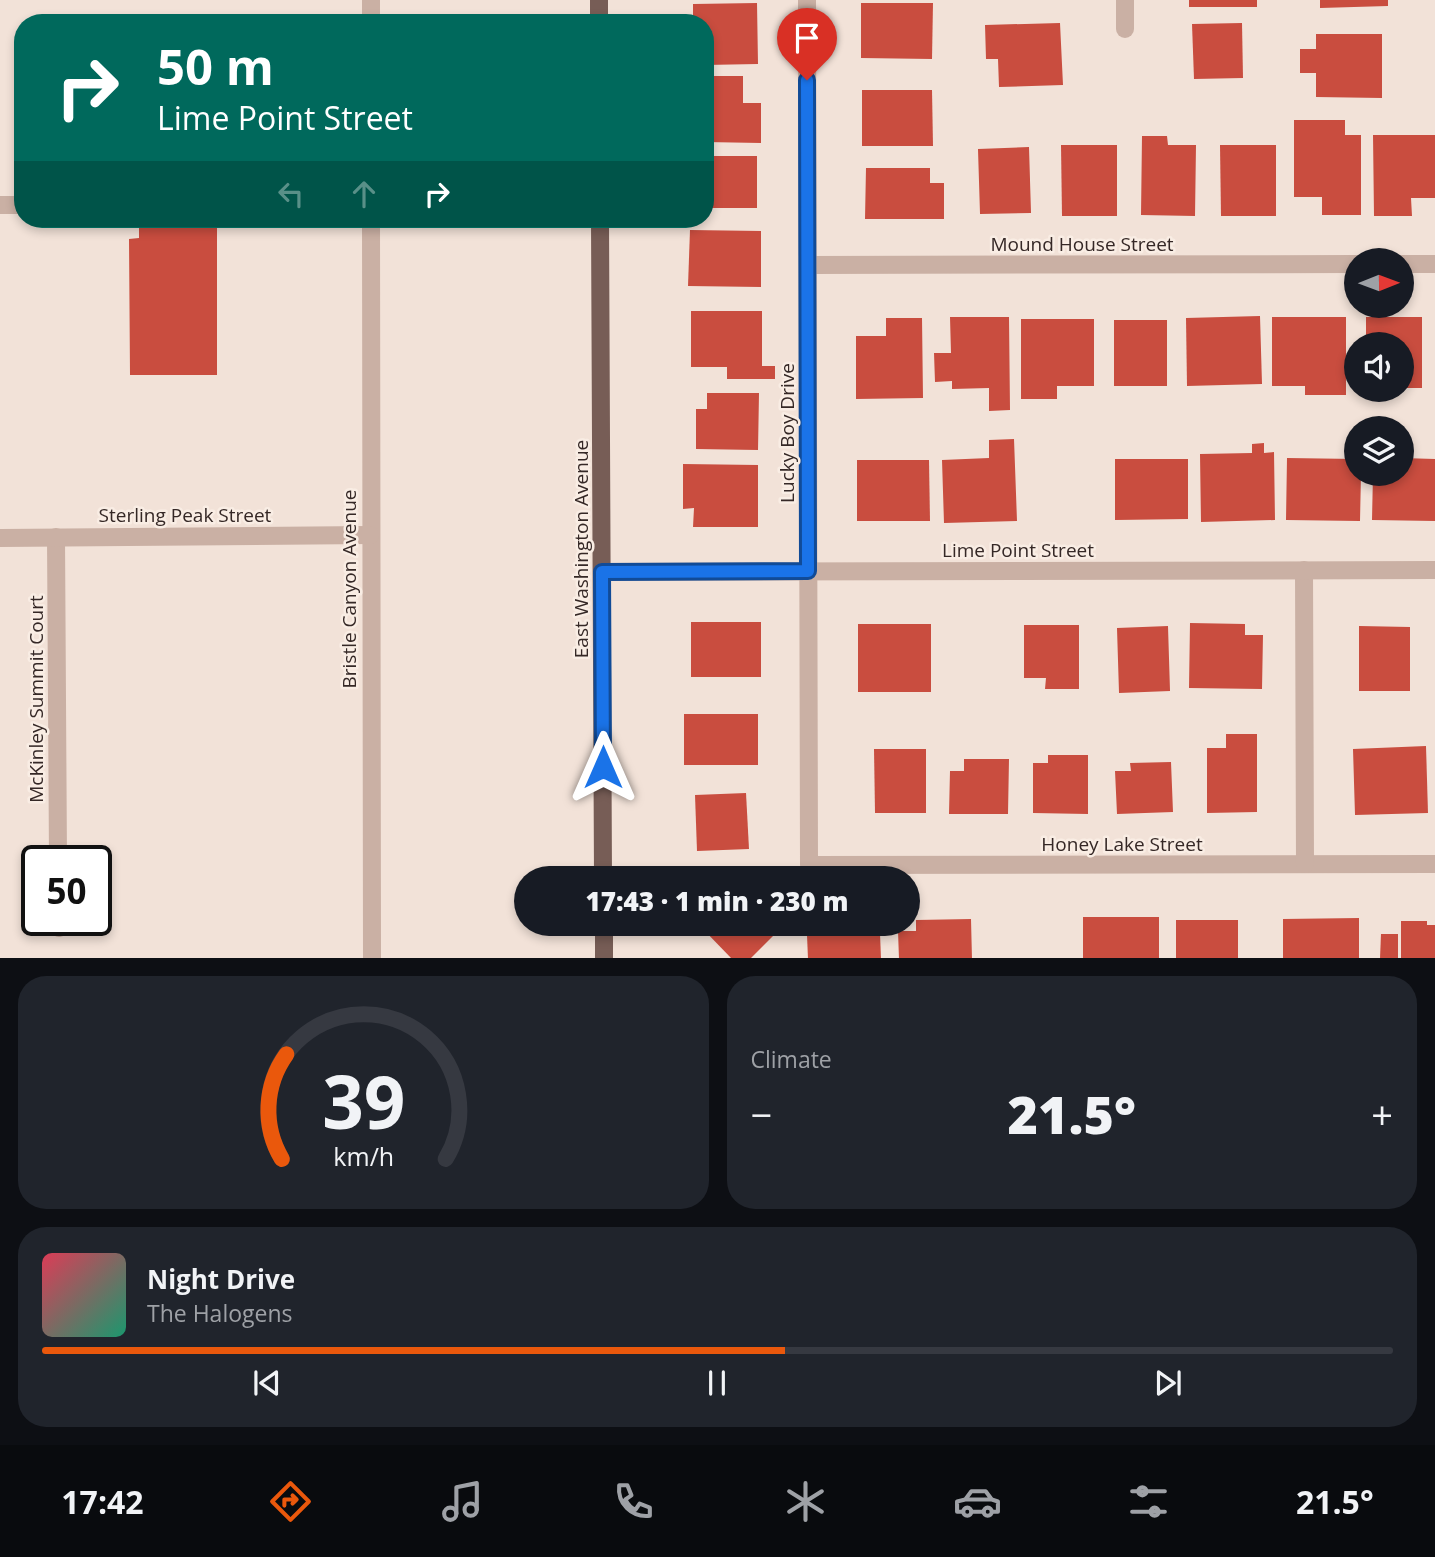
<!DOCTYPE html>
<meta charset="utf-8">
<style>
body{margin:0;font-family:"Open Sans",sans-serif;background:#20242c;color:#f1f3f6;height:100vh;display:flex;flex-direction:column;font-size:26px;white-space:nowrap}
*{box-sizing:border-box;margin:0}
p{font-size:23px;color:#9ea1a6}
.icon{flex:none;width:38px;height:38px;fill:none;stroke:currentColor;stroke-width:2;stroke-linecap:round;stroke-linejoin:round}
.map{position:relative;height:958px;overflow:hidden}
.panel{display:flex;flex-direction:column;gap:18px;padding:18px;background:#0d0f14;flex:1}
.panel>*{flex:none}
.top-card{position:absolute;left:14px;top:14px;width:700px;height:214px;border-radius:28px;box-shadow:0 4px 10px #0003;background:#00695c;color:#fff;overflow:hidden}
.needle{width:46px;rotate:89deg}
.controls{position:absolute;left:1344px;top:248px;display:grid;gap:14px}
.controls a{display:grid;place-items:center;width:70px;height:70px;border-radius:50%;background:#171b24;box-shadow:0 4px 10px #0003;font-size:35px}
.speed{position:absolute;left:21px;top:845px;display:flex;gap:14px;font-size:35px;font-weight:700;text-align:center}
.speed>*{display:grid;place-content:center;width:91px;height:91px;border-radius:50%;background:#171b24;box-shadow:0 4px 10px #0003;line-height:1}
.speed .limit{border:4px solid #111;border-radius:10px;background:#fff;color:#111}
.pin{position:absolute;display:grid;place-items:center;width:60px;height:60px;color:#fff;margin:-72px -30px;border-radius:50% 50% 50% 0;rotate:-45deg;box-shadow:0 0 7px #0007}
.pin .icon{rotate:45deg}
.me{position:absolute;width:77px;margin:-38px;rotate:0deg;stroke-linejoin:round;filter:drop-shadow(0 0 5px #0008)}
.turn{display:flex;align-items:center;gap:24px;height:147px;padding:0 28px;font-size:32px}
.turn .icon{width:91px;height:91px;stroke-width:2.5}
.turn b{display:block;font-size:49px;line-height:60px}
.lanes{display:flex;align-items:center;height:66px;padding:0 28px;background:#0003;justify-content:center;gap:35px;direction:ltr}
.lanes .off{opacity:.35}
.big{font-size:52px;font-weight:800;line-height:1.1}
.panel .card{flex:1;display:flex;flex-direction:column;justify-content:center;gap:10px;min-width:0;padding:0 24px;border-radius:28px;background:#20242c}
.panel .dial{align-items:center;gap:0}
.dial svg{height:182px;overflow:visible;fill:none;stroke:#363941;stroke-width:7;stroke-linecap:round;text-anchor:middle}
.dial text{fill:#f1f3f6;stroke:none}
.song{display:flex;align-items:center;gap:21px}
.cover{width:84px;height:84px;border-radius:10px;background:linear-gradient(135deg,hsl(350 70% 55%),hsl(160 70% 35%))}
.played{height:7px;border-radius:4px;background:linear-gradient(90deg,#ea580c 55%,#363941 55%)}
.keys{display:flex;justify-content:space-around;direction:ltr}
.heat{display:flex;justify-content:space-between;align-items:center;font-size:38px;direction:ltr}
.panel .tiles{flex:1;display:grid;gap:18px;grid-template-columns:1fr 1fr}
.card:last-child{grid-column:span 2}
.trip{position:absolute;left:514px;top:866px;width:406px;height:70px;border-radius:35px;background:#171b24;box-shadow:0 4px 10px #0003;font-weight:800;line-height:70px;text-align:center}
.menu{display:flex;height:112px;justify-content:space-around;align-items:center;background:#090b0e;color:#9ea1a6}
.menu .icon{width:49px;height:49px}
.menu .selected{color:#ea580c}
.menu b{font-size:32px;color:#f1f3f6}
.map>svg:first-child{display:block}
.building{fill:#c94d3f}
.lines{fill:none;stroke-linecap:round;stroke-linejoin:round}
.minor{stroke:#cab0a4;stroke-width:18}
.major{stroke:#775d56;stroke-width:18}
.route-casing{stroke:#114b97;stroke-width:18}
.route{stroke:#1a73e8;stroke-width:12}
.labels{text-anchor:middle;stroke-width:5;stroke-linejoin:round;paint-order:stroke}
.street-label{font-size:19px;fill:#352826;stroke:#f9ede4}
</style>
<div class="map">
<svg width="1435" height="959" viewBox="0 0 1435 959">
<rect width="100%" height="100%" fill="#f2e2d8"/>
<!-- building -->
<g class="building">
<rect x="1189" y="0" width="68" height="7"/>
<path d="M1320,0H1388V6L1320,8Z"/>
<path d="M757,3L758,64L705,65V23H693V4Z"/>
<path d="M861,3H933L932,59L861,58Z"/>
<path d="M1060,23L1063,85L999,87L998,59H986L985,25Z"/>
<path d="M1242,23L1243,78L1194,79L1192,24Z"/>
<path d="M1316,34H1382V98L1316,97V73H1300V49H1316Z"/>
<path d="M705,76H743V103H761V143L705,142Z"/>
<path d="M862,90H932L933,146H862Z"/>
<path d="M1294,120H1345V135H1361V215H1322V197H1294Z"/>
<path d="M1373,135H1435V198H1411L1412,216H1374Z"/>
<path d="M1142,136H1167L1168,145H1196L1195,216L1141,215Z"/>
<path d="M1061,145H1117V216H1062Z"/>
<path d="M1220,145H1276V216H1221Z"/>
<path d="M1029,147L1031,213L980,214L978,149Z"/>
<rect x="705" y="156" width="52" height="52"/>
<path d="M866,168H930V183H944V219H865Z"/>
<path d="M139,219H217V375H130L129,239L139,238Z"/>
<path d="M690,230L761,231V287L688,286Z"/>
<path d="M691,311H762V366H775V379H727V367H691Z"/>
<path d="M1260,316L1262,384L1187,386L1186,318Z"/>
<path d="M950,317H1009L1010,410L989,411V388L952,389V381L935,382L934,353H951Z"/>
<path d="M1272,317H1346V395H1305V386H1272Z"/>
<path d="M1366,317H1422V388H1402V345H1366Z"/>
<path d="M886,318H922L923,398L856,399V336H886Z"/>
<path d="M1021,319H1094V386H1057V399H1021Z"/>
<rect x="1114" y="320" width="53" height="66"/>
<path d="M707,393H759L758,450L696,449V409H707Z"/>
<path d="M1014,439L1017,521L944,523L942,460L989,458V440Z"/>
<path d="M1264,443V453L1274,452L1275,520L1201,522L1200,454L1252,453V444Z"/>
<path d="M1287,458L1356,459V474H1361L1360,521L1286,520Z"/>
<path d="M1402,458L1435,459V521L1372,520L1373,474H1402Z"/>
<path d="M1115,459H1188V519L1115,520Z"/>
<path d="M857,460H929L930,521H857Z"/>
<path d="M683,464L758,465V527H693L694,508L683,509Z"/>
<rect x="691" y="622" width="70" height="55"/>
<path d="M1190,623L1245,624V635H1263L1262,689L1189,688Z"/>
<rect x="858" y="624" width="73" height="68"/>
<path d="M1024,625H1079V689H1045L1046,678H1024Z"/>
<path d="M1168,626L1170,691L1119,693L1117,628Z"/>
<path d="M1359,626L1410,627V691H1359Z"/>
<rect x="684" y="714" width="74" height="51"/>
<path d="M1226,734H1257V812L1207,813V748H1226Z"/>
<path d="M1426,746L1428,813L1355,815L1353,749Z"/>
<path d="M874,749H926V813H875Z"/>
<path d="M1048,755H1088V814L1033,813V763H1048Z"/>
<path d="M964,759H1009L1008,814H949L950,771H964Z"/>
<path d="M1171,762L1173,812L1117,814L1115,771H1131L1130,763Z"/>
<path d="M746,793L749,849L697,851L695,795Z"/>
<path d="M733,871L741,878H725Z"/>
<rect x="1083" y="917" width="76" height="42"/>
<path d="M1359,918V959H1283V919Z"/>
<path d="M971,919L972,959H899L898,931H916V920Z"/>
<rect x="1176" y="920" width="62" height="39"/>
<path d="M1401,921H1427V925H1435V959H1401Z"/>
<path d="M706,924H785L750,959H732L702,928Z"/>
<path d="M880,933L881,959H808L807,935Z"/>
<path d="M1381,934H1398V959H1380Z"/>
</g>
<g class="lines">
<!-- minor -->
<g class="minor">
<path d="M807,0L809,865L1435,864"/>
<path d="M1125,0V29"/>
<path d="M371,23V0"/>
<path d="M0,205H23"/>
<path d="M371,219L372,959"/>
<path d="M1402,264H1435"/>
<path d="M808,265L1356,264"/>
<path d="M56,537L58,861"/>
<path d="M0,538L370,535"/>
<path d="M1304,570L1305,864"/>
<path d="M602,572L1435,570"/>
<path d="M58,920L59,928"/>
</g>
<!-- major -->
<g class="major">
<path d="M599,0V23"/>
<path d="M600,219L603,878"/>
<path d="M604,924V959"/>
</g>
</g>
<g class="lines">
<defs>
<path id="route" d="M603,767L602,572L808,571L807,80"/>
</defs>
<!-- route casing -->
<use href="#route" class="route-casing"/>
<!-- route -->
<use href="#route" class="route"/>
</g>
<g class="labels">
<!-- street labels -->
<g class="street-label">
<text x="1082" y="251">Mound House Street</text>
<text transform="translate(787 433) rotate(-90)" y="7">Lucky Boy Drive</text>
<text x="185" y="522">Sterling Peak Street</text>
<text transform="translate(581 549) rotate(-90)" y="7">East Washington Avenue</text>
<text x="1018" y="557">Lime Point Street</text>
<text transform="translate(349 589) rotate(-90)" y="7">Bristle Canyon Avenue</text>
<text transform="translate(36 699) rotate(-90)" y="7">McKinley Summit Court</text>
<text x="1122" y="851">Honey Lake Street</text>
</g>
</g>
</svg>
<div class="controls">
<a><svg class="needle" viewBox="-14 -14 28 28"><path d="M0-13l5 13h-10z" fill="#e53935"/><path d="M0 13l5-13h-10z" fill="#9ea1a6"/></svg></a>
<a><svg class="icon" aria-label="sound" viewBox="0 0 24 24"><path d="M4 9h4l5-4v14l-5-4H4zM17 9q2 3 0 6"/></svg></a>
<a><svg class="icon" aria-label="layers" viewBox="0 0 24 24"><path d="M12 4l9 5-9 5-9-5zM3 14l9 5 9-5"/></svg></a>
</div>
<div class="speed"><div class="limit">50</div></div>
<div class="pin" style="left:807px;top:80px;background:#d93025"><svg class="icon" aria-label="arrive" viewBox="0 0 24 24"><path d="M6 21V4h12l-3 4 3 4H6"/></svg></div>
<svg class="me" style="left:603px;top:767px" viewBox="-20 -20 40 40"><path d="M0-17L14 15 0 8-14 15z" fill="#1a73e8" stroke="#fff" stroke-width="4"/></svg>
<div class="trip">17:43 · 1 min · 230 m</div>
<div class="top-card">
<div class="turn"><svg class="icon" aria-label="right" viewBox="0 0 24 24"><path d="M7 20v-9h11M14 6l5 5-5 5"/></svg><div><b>50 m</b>Lime Point Street</div></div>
<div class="lanes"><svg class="icon off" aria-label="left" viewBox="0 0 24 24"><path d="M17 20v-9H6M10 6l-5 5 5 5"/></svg><svg class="icon off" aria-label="ahead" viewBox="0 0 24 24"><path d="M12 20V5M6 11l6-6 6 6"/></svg><svg class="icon" aria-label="right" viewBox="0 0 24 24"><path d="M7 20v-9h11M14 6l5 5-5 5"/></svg></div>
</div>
</div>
<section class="panel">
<div class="tiles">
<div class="card dial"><svg viewBox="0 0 100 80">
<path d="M14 69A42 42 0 1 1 86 69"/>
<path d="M14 69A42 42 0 0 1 16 23" stroke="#ea580c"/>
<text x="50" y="56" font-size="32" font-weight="700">39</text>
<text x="50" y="72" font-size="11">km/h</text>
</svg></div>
<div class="card"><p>Climate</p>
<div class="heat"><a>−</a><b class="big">21.5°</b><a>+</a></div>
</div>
<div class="card">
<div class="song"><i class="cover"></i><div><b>Night Drive</b><p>The Halogens</p></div></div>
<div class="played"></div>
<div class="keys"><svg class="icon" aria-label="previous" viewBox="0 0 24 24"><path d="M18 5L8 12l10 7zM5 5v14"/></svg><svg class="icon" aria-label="pause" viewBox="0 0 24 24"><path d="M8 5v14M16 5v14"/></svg><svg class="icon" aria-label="next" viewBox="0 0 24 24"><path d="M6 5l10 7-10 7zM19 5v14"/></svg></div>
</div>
</div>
</section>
<nav class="menu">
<b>17:42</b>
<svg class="icon selected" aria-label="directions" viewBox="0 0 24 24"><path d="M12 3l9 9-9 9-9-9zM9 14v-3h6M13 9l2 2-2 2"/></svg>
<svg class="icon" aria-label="music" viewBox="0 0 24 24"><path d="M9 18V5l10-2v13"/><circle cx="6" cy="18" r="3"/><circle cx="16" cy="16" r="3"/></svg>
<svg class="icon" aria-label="phone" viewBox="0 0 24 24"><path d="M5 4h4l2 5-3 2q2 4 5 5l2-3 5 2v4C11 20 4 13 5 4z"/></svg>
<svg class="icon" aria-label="climate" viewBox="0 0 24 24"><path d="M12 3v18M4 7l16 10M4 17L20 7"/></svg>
<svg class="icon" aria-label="car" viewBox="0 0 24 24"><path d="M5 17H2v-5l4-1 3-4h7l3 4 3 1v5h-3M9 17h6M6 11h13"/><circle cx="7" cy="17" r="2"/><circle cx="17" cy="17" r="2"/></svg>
<svg class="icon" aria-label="filters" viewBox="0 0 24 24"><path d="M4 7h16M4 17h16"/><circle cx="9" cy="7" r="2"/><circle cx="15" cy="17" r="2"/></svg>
<b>21.5°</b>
</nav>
